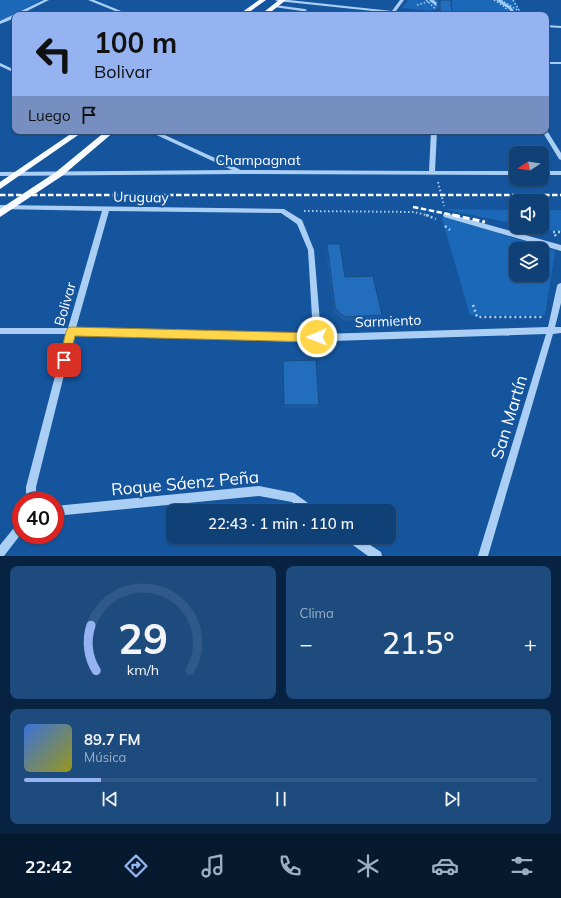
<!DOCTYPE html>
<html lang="es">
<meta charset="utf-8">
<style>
body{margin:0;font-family:Mulish,sans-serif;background:#1d4b7e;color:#f1f3f6;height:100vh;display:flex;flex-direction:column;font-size:15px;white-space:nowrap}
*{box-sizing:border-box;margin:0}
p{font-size:13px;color:#9bafc5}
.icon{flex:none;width:22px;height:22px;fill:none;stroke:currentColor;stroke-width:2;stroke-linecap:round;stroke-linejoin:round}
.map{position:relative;height:556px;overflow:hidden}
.side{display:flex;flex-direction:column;gap:10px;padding:10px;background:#082341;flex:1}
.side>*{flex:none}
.banner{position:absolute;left:12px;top:12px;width:537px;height:122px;border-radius:8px;box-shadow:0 1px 3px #0004,0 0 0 1px #2f5988;background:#95b2f1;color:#111;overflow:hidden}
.needle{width:26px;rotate:258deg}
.tools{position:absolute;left:509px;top:146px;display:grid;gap:8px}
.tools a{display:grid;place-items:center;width:40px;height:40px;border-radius:8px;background:#0f4076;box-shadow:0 1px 3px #0004,0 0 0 1px #2f5988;font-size:20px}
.speed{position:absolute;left:12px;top:492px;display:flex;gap:8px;font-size:20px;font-weight:700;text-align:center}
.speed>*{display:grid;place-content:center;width:52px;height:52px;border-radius:50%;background:#0f4076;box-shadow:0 1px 3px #0004,0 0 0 1px #2f5988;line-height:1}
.speed .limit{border:6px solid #d22;background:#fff;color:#111}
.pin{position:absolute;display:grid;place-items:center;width:34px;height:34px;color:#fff;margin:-17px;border-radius:8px;box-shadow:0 2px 6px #0006}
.me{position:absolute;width:44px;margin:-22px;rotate:269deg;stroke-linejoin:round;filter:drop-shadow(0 0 3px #0008)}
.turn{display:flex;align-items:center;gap:14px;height:84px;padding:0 16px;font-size:18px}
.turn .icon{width:52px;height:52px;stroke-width:2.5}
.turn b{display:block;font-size:28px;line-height:34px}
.then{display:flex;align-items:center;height:38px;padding:0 16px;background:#0003;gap:8px;font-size:15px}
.big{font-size:30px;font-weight:600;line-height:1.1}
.side .widget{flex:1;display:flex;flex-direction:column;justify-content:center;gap:6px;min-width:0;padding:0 14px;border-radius:8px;background:#1d4b7e}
.side .dial{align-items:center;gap:0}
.dial svg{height:104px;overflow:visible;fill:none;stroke:#2f5988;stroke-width:7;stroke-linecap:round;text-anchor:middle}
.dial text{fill:#f1f3f6;stroke:none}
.song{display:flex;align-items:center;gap:12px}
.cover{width:48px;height:48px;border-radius:6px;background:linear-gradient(135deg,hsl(220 70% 55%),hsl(60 70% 35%))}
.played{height:4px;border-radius:2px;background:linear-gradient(90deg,#95b2f1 15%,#2f5988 15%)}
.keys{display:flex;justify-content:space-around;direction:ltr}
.heat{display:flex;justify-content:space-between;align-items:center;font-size:22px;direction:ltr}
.side .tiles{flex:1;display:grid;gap:10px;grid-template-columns:1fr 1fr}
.widget:last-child{grid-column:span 2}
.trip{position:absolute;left:166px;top:504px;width:230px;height:40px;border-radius:8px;background:#0f4076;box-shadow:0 1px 3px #0004,0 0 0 1px #2f5988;font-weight:600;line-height:40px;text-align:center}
.dock{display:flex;height:64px;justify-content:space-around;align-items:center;background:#061a2f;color:#9bafc5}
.dock .icon{width:28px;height:28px}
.dock .active{color:#95b2f1}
.dock b{font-size:18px;color:#f1f3f6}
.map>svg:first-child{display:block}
.green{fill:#1c68b8;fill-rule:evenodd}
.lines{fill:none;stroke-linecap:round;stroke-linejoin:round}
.stream{stroke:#9dcaf6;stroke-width:3}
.path-far2{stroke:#abcff4;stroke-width:1.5;stroke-dasharray:1.5 2;stroke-linecap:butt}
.path-far1{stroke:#abcff4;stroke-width:2;stroke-dasharray:1.5 2.5;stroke-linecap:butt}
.path{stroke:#abcff4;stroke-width:2.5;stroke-dasharray:2 3;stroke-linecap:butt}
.minor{fill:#abcff4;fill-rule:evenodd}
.major{fill:#f8fbff;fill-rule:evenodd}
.rail-far1{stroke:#fff;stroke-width:2.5;stroke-dasharray:5.5 2.5;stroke-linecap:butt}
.rail{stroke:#fff;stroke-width:3;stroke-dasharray:7 3;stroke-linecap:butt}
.wall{fill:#1d5ea2}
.building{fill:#226dbc;stroke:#184c84}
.route{fill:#ffd54a;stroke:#a68a30}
.labels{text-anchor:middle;stroke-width:4;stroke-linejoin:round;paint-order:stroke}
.street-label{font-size:14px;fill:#fff;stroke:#14559e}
.near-street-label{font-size:17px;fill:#fff;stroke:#14559e}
</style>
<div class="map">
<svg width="561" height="556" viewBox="0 0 561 556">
<rect width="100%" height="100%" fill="#14559e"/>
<!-- green -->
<g class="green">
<path d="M0,0H42L0,21Z"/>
<path d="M408,0H514L523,15H469L402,8Z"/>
<path d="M443,209L516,210V224Z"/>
<path d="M542,210H561V232L529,227H542Z"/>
<path d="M441,216L523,241H527L528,243L555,251L545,315H470ZM516,249H542V275H516Z"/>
</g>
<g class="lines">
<!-- stream -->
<g class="stream">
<path d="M431,0L441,8"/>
<path d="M498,0L510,8L515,15"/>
</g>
<!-- path-far2 -->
<g class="path-far2">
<path d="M426,0L442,15"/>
<path d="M494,0L505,7L509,15"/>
<path d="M501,0L519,11L522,15"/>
<path d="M513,0L519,10"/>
<path d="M417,5L434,0"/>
<path d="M449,10L457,15"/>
</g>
<!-- path-far1 -->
<g class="path-far1">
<path d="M438,182L444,206"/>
<path d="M304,211L414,212L430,216"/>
</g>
<!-- path -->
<g class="path">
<path d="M426,215L436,219"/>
<path d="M445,226L450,230"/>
<path d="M556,236L553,232H561"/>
<path d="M473,305L477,317H544"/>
</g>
<!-- minor -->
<g class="minor">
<path d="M44,0H49L19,15H15V18L0,24V21Z"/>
<path d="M88,0H94L131,15H125Z"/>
<path d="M275,0H289L392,11L400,0H404L396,11L423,14L425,15H411L277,1Z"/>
<path d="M275,5L305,9L307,10L306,11L324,15H315L303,13L302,11L274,7L273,6Z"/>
<path d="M546,25L561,26V28L546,27Z"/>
<rect x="546" y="62" width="15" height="2"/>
<path d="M0,63L15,70V73L0,66Z"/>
<path d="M546,129L561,153V160L559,159L542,131H546Z"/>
<path d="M148,131H156L239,169L240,170L429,171L431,131H437L435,171H516V175L240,174L0,176V172L232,170Z"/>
<rect x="542" y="171" width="19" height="4"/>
<path d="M0,205L284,209L302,220L314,250L321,334L548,327L557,286L558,284L561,283V303L555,327H561V333L553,334L488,556H478L546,334L301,342L74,335L36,487V501H26V487L66,334H0V328H68L102,211L0,209ZM109,211L281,213L297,224L308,250L313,334L76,328Z"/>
<path d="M444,213H446L561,245V251L444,217L443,215Z"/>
<path d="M259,486L294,493L315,508L317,511H304L292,502L259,496L55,516V506Z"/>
<path d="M21,521V534L4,556H0V545L18,523Z"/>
<path d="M344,537H358L381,552L382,556H368L346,540Z"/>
</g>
<!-- major -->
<g class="major">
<path d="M259,0H266L245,15H238Z"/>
<path d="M279,0H286L267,15H260Z"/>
<path d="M75,131H84L0,189V182Z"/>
<path d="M106,131H115L62,176L0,217V209L56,172Z"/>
</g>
<!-- rail-far1 -->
<g class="rail-far1">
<path d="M0,195H561"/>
<path d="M413,207L458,216"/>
</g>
<!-- rail -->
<path class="rail" d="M453,215L485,222"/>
</g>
<!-- wall -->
<g class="wall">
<path d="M437,0H451L452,15H432L433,10H436Z"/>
<path d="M327,244L345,277L382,315L380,319L345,321L339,317L334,312L326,249Z"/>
<path d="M283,361L319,405V407H284Z"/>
</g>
<!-- building -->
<g class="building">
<path d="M440,0H451L452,15H434L433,10L440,11Z"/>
<path d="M327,244H340L345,277L373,276L382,315L346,317L340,314L335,308Z"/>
<path d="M316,360L319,405H284L283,361Z"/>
</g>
<!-- route -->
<path class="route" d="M71,327L317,333L321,334L322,337L321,340L317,342L75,336L69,360L68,363L64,365L60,363L59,360L66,332L68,328Z"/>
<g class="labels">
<!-- street labels -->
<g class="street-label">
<text x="258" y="165">Champagnat</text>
<text transform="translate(141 197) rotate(1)" y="5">Uruguay</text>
<text transform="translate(65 304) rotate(-74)" y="5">Bolivar</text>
<text transform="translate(388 321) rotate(-2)" y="5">Sarmiento</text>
</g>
<!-- near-street labels -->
<g class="near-street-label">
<text transform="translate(509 417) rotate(-73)" y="6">San Martín</text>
<text transform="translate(185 483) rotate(-5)" y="6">Roque Sáenz Peña</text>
</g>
</g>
</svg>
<div class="tools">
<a><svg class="needle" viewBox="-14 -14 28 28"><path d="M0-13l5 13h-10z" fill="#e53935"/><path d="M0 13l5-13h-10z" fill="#9bafc5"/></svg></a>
<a><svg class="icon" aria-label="sound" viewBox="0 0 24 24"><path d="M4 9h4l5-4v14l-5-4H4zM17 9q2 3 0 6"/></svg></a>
<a><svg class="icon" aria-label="layers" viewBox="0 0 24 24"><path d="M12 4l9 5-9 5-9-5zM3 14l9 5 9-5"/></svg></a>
</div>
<div class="speed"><div class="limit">40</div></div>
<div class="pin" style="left:64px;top:360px;background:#d93025"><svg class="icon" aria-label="arrive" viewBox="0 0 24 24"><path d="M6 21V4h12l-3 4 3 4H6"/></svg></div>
<svg class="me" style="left:317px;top:337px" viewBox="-20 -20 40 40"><circle r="17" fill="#ffd54a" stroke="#fff" stroke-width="3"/><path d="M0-11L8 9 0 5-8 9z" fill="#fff"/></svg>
<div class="trip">22:43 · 1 min · 110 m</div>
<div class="banner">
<div class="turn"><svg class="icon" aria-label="left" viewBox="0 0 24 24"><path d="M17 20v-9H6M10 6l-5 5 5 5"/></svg><div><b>100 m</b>Bolivar</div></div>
<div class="then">Luego<svg class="icon" aria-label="arrive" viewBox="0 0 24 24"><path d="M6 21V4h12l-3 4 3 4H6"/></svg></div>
</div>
</div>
<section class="side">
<div class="tiles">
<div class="widget dial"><svg viewBox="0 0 100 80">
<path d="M14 69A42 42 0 1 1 86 69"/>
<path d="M14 69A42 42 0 0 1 10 34" stroke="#95b2f1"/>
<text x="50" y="56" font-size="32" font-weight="700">29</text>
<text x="50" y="72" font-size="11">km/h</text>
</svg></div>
<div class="widget"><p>Clima</p>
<div class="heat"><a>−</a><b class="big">21.5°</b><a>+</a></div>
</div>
<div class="widget">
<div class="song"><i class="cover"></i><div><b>89.7 FM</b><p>Música</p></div></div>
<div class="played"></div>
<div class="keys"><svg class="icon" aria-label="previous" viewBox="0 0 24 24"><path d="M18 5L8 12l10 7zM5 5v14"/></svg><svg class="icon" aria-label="pause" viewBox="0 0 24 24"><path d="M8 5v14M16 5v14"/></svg><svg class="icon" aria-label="next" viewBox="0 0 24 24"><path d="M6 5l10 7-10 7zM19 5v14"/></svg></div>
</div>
</div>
</section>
<nav class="dock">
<b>22:42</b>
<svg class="icon active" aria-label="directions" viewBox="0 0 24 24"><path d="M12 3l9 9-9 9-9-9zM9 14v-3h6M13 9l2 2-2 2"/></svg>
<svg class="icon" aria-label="music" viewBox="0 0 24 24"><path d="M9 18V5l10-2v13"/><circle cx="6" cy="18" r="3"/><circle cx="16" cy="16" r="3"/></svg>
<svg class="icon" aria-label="phone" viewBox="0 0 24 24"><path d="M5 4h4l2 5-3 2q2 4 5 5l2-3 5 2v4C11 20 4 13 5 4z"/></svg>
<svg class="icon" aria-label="climate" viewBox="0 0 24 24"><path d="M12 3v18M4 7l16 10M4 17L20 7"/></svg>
<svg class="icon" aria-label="car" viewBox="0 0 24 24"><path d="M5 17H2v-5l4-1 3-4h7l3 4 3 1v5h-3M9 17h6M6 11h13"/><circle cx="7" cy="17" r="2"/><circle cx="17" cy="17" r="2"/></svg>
<svg class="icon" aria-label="filters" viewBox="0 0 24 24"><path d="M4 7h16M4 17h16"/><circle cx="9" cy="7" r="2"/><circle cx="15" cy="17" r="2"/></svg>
</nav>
